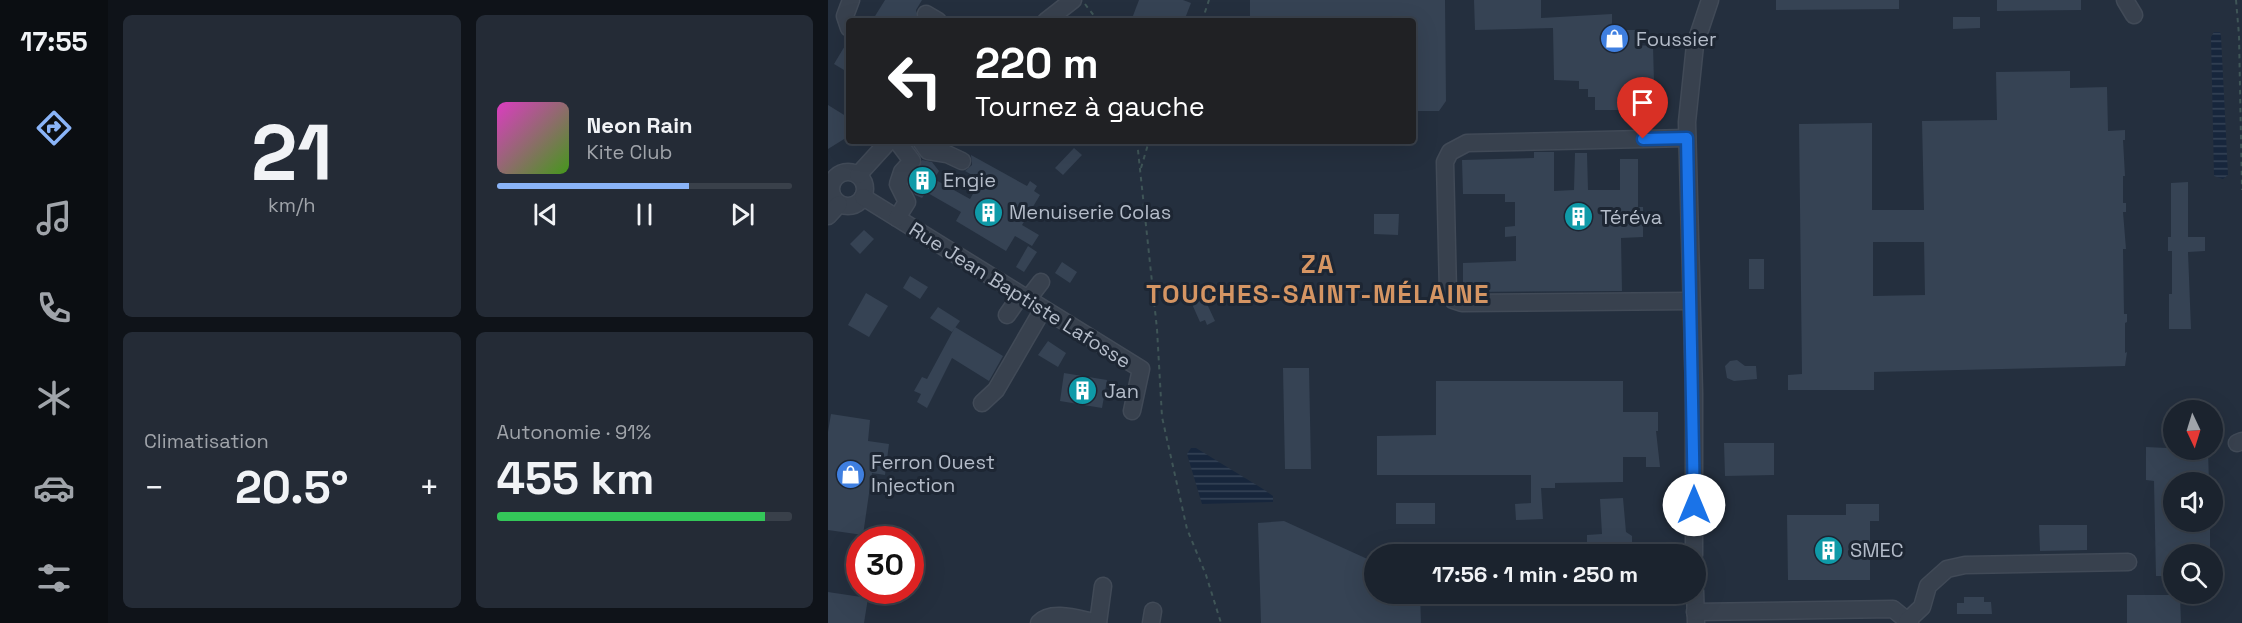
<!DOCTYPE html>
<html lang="fr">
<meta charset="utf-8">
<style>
body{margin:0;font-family:"Space Grotesk",sans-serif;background:#242b36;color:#f1f3f6;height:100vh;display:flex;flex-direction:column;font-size:22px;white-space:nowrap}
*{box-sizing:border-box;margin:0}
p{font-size:20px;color:#a0a4aa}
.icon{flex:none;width:33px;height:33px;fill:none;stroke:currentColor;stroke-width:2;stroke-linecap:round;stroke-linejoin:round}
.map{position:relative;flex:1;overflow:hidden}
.sheet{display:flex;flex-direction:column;gap:15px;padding:15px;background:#0f1319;width:720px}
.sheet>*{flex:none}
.top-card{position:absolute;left:18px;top:18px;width:570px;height:126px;border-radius:6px;box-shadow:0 6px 24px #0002,0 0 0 2px #39404a;background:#202124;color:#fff;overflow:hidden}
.needle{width:39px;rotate:176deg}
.controls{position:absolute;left:1335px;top:400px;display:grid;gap:12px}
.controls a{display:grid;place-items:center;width:60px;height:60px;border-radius:50%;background:#1b232e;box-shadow:0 6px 24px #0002,0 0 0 2px #39404a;font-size:30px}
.speed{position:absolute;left:18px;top:526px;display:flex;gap:12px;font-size:30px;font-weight:700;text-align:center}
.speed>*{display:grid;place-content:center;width:78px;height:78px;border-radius:50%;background:#1b232e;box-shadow:0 6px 24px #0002,0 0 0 2px #39404a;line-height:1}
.speed .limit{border:9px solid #d22;background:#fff;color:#111}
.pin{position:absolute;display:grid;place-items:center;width:51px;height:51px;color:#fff;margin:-62px -26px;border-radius:50% 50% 50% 0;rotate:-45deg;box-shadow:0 0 6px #0007}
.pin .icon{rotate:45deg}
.me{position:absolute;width:66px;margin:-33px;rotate:0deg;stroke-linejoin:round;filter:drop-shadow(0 0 4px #0008)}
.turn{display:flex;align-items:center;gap:21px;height:126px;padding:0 30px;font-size:27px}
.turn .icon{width:78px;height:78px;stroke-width:2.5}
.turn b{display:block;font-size:42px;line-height:51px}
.big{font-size:45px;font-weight:700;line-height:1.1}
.sheet .tile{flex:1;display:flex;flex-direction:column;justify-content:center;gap:9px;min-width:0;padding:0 21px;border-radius:9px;background:#242b36}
.sheet .dial{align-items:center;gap:0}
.dial b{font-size:78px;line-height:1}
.song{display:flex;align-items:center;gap:18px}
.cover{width:72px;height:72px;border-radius:9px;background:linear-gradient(135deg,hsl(310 70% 55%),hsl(100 70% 35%))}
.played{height:6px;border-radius:3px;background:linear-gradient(90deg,#8ab4f8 65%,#39404a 65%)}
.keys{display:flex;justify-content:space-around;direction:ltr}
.heat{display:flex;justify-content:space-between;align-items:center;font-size:33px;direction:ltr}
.charge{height:9px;border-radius:4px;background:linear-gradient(90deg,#34c759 91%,#39404a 0)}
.sheet .tiles{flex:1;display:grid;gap:15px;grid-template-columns:repeat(2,1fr)}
.trip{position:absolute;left:536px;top:544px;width:342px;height:60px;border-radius:30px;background:#1b232e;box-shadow:0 6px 24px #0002,0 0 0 2px #39404a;font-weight:700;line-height:60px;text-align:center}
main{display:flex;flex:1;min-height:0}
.tab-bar{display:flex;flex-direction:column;width:108px;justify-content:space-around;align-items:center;background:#0b0e12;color:#a0a4aa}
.tab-bar .icon{width:42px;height:42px}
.tab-bar .selected{color:#8ab4f8}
.tab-bar b{font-size:27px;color:#f1f3f6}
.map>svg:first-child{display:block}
.water{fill:url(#water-rules)}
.building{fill:#364354;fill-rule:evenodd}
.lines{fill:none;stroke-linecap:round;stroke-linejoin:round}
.minor-casing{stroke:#414a57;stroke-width:19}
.path{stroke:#3f5557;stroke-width:2;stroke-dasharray:4.5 4.5;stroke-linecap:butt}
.minor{stroke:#38414e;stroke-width:16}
.route-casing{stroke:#114b97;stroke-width:15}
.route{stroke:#1a73e8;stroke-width:10}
.labels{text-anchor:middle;stroke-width:6;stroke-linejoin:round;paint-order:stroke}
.poi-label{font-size:20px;fill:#b4bcc9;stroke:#1d2633;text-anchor:start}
.street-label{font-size:20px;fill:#b4bcc9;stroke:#1d2633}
.district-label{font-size:26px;font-weight:bold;letter-spacing:1.5px;fill:#d59563;stroke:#1d2633}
</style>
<main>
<nav class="tab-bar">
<b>17:55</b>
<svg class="icon selected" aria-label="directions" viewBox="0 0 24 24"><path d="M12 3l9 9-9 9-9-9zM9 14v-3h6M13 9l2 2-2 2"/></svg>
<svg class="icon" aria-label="music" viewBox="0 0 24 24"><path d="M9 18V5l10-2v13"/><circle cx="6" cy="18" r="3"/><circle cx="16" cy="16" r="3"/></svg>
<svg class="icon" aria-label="phone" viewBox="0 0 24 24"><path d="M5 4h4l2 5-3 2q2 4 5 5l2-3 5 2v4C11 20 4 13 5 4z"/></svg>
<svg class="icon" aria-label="climate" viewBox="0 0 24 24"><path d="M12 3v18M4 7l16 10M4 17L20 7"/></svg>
<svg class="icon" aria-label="car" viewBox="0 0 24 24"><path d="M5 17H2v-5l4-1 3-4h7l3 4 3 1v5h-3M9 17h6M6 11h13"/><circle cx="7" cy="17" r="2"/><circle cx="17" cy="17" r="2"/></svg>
<svg class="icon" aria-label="filters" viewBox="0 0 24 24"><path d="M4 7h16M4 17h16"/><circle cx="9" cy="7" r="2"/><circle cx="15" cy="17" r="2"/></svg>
</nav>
<section class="sheet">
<div class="tiles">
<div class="tile dial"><b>21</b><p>km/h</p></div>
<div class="tile">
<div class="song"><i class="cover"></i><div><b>Neon Rain</b><p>Kite Club</p></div></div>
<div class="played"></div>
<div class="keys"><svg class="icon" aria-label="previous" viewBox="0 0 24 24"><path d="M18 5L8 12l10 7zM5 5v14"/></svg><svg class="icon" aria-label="pause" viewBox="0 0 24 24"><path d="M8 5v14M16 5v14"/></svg><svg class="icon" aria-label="next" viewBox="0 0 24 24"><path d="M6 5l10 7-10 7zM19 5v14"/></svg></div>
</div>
<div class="tile"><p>Climatisation</p>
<div class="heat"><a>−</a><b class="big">20.5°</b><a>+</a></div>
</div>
<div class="tile"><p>Autonomie · 91%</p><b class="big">455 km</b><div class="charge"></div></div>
</div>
</section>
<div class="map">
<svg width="1414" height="623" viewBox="0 0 1414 623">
<defs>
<pattern id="water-rules" width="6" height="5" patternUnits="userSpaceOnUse" patternTransform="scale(1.5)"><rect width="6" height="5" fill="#17263c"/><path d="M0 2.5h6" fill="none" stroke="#364457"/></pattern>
</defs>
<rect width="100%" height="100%" fill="#242f3e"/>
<!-- water -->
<g class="water">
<path d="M1386,32H1392L1393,36L1400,175L1395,179L1386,176L1383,37Z"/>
<path d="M363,448H368L435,489L445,496V502L374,504L359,454Z"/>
</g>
<!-- building -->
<g class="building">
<path d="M57,0H94L88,10L91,21H44Z"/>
<path d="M311,0H355L363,3L356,21H303Z"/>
<path d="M422,0H617L618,101L611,111H585V21H422Z"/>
<path d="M646,0H713V18L784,14V30H809V45L825,46L826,82H809L810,97H792V110H767V97H760V89H751V81L726,80L725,28L647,30Z"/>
<path d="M948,0H1071V9L948,10Z"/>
<path d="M1169,0H1253V10L1169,11Z"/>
<path d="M1125,17H1152V28L1125,29Z"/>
<path d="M21,39V73L6,64Z"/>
<path d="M1242,71V88L1279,87L1280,131L1297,130V140H1295L1297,176H1295V203H1298V212H1295L1298,249H1295L1296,314H1299V322L1297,323V353L1299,352L1297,366L1046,372V390H960V375L974,374L971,124L1044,123V210H1096L1094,121L1169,120L1168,72ZM1045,242H1096L1097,295L1045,296Z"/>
<path d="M0,105L21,118V136L0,149Z"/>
<path d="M246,148L254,155L235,175L227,168Z"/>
<path d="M706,152H726V191L746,190L747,153H759L760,190H792V159H810V207H815V237L793,238L794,291L635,292V263L688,261V236L677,237V227L687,226V202H677V194H635L634,160L706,158Z"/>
<path d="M143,155L199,186L202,181L209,186L206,191L212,195L194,225L211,235L204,246L187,236L178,251L128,221L133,212L98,192L94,198L87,195L81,183L94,160L104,162L111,171L106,179L142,199L153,180L137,171L144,165Z"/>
<path d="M1360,182V237H1377V251L1360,252L1363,329H1341V294H1344V251H1340V237H1343V183Z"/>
<path d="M546,214H571L570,235L546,234Z"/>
<path d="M36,230L46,239L32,254L22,244Z"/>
<path d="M200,246L209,252L196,272L188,267Z"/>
<rect x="921" y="259" width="15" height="30"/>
<path d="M234,262L249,272L242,283L227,273Z"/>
<path d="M82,276L100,287L92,299L75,288Z"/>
<path d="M372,289L387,321L379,325L377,320L372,322L360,295Z"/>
<path d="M38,293L60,306L41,337L20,325Z"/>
<path d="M110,307L132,321L124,332L102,318Z"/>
<path d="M127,327L175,356L161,381L124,358L99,408L89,402L93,394L86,391L94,377L99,379Z"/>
<path d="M220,341L238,353L230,367L210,355Z"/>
<path d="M909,360L917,366H928L929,379L906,381L899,378L897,366L902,361Z"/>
<path d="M455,368H481L483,469H457Z"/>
<path d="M236,373L279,380L274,408L232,401Z"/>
<path d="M608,381H795V412H830V431H828L832,467H818V457H795V482L727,483V488H713L715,519L688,520L687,504L703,503V475H549V436L608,435Z"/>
<path d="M3,414L42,420L40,441L61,444L57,475L44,473L35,535L0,530V432Z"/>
<path d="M896,443H946V475L897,476Z"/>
<path d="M1318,447L1380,450L1381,483H1346V522H1382V555H1346V576H1328L1326,481L1318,480Z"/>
<path d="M795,498L798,532L804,536V542L774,546L775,553L759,554V535L774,534L772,499Z"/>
<rect x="568" y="503" width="39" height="21"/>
<path d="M1018,504H1051V521H1042V580H960L959,515H1018Z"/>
<path d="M456,521L546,562V594H592L593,623H433L430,523Z"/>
<path d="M1211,525H1259V550L1212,551Z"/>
<path d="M0,592L40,598L36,623H0Z"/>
<path d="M1299,595H1352L1353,623H1299Z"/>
<path d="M1136,597H1156V602H1163L1164,614H1129V603H1136Z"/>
</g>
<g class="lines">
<defs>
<g id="minor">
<path d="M1297,0L1306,15"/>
<path d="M98,14L110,21"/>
<path d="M218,21L245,0"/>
<path d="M21,28L17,16L23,0"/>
<path d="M859,138L639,143L622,152L617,162L620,293L625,300L634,303L863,301"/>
<path d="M93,141L100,151L119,154L134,161"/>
<circle cx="20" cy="189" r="17"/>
<path d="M30,175L61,141"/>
<path d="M35,197L313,369L304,411"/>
<path d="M0,216L11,204"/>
<path d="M69,218L79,202L70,184L74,172L84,161L69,141"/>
<path d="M200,299L213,282"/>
<path d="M179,315L193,295"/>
<path d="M154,403L168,390L215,309"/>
<path d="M1409,443L1414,441"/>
<path d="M866,555V393L859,122L867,45L882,0"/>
<path d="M867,591L868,622"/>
<path d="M867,612L1065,609L1082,623"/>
<path d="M1079,621L1094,607L1100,586L1119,569L1137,565L1300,562"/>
<path d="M211,623C224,609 253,620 270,623"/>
<path d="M270,623L275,586"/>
<path d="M323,623L325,611"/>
</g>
</defs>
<!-- minor casing -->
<use href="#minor" class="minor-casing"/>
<!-- path -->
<g class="path">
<path d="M1408,0L1411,35L1414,190"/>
<path d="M257,4L270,21"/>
<path d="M374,21L381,0"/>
<path d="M309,141L329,329L334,417L359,529L378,575L393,623"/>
<path d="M313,168L321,141"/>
</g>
<!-- minor -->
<use href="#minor" class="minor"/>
</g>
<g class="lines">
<defs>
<path id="route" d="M815,139L859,138L866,505"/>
</defs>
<!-- route casing -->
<use href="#route" class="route-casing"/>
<!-- route -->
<use href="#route" class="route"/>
</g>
<!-- icons -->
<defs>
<symbol id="shop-disc" viewBox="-11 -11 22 22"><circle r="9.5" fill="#3f7fe0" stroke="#1d2633"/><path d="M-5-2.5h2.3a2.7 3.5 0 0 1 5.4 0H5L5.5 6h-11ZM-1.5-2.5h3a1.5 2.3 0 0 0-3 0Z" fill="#fff"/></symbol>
<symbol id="building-disc" viewBox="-11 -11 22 22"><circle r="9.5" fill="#0f9aa8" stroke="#1d2633"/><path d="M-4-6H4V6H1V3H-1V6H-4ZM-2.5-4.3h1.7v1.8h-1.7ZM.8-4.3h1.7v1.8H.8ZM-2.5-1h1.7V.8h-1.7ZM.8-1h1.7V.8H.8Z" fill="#fff"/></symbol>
</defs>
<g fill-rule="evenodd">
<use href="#shop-disc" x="770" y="22" width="33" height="33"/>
<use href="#building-disc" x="78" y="164" width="33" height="33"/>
<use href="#building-disc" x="144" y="196" width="33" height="33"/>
<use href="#building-disc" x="734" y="200" width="33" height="33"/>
<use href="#building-disc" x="238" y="374" width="33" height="33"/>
<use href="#shop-disc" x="6" y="458" width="33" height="33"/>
<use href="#building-disc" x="984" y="534" width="33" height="33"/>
</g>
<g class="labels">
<!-- poi labels -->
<g class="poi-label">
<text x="808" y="46">Foussier</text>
<text x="115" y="187">Engie</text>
<text x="181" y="219">Menuiserie Colas</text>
<text x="772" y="224">Téréva</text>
<text x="276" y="398">Jan</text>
<text x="43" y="469">Ferron Ouest<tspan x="43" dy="23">Injection</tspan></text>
<text x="1022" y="557">SMEC</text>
</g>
<!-- street labels -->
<g class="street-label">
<text transform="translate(192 295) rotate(32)" y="7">Rue Jean Baptiste Lafosse</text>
</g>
<!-- district labels -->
<g class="district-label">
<text x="490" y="273">ZA<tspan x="490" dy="30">TOUCHES-SAINT-MÉLAINE</tspan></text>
</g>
</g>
</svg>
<div class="controls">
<a><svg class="needle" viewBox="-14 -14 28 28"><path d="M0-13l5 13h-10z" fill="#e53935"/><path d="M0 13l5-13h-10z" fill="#a0a4aa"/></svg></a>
<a><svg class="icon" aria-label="sound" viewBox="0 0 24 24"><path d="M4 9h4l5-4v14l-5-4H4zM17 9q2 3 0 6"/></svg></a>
<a><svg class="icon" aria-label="search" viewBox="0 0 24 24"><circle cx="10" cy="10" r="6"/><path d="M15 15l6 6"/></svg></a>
</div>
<div class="speed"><div class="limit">30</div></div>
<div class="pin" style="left:815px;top:139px;background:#d93025"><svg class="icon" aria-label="arrive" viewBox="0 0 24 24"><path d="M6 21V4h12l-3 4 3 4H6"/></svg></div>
<svg class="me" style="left:866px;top:505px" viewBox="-20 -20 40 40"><circle r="19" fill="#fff"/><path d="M0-13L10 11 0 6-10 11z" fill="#1a73e8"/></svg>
<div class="trip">17:56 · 1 min · 250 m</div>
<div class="top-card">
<div class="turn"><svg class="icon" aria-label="left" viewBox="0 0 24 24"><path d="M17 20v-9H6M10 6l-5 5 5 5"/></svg><div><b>220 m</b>Tournez à gauche</div></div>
</div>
</div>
</main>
